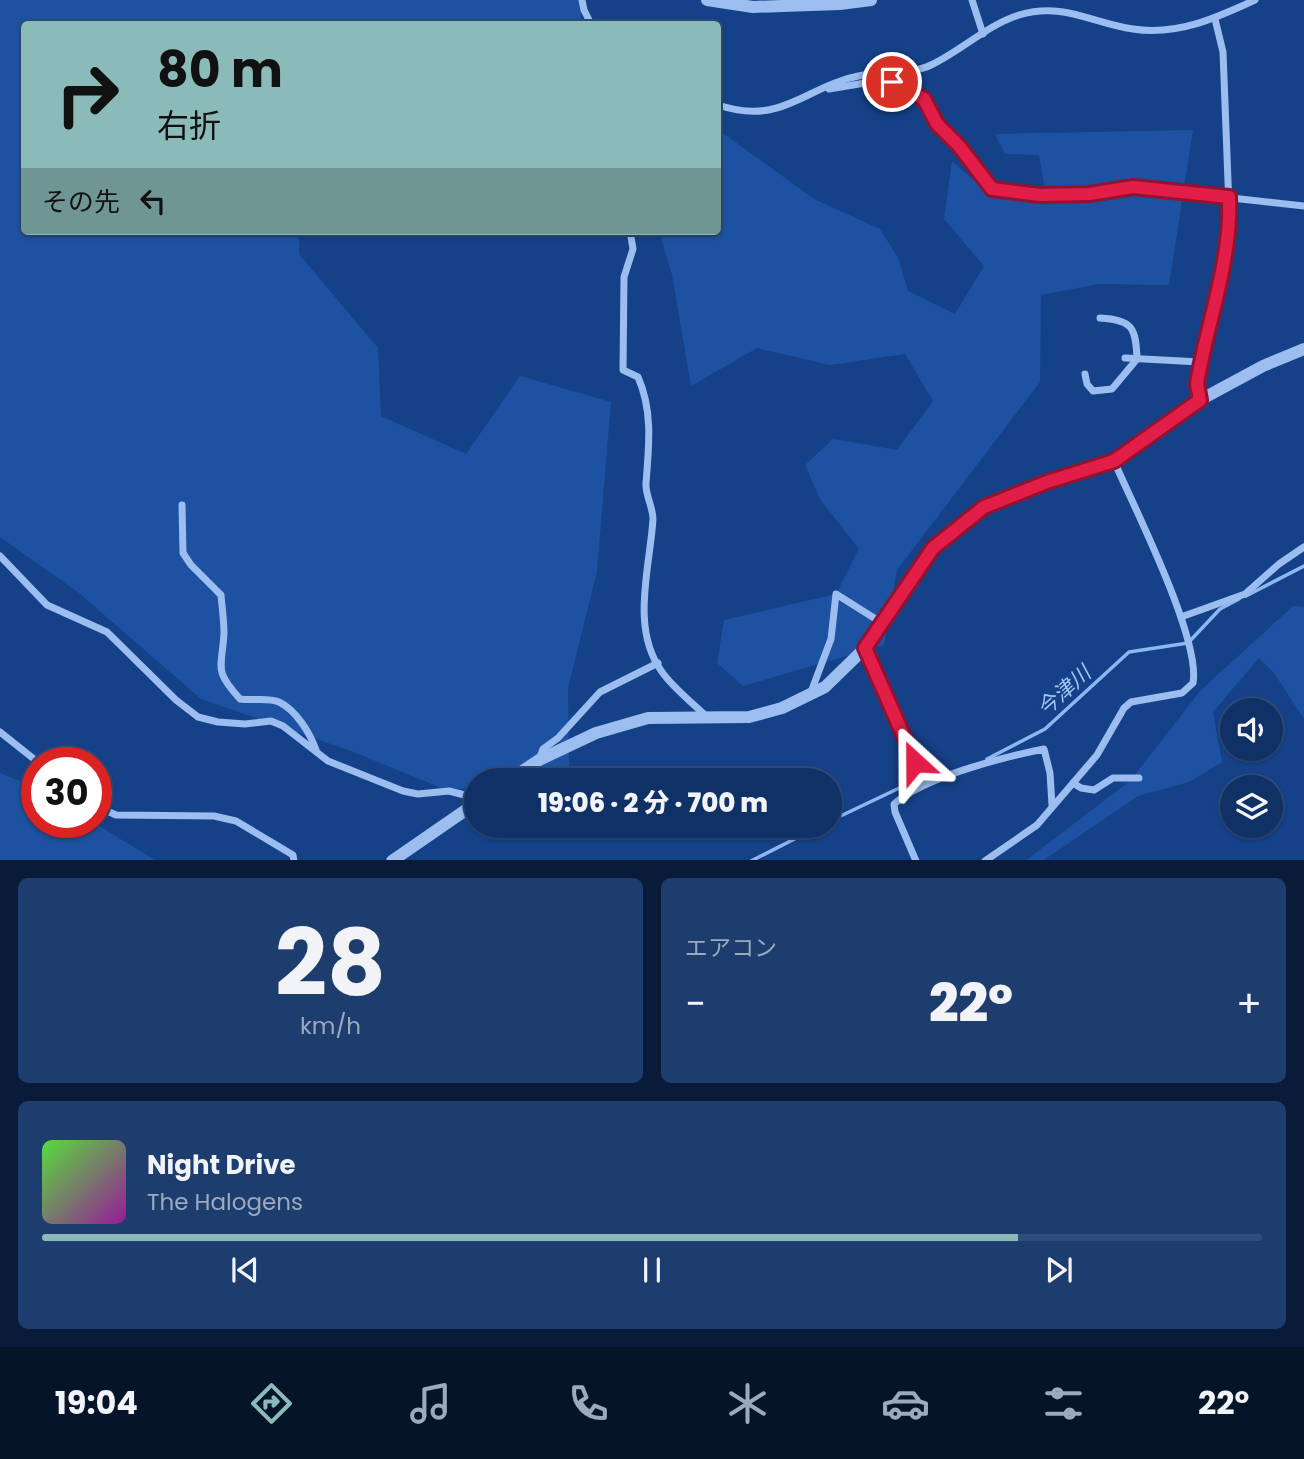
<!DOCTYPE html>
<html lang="ja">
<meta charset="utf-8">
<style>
body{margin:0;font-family:Poppins,"Noto Sans JP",sans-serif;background:#1e3d6f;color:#f1f3f6;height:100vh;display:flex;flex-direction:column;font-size:26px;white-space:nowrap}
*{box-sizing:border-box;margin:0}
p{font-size:23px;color:#9ca9bf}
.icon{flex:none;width:38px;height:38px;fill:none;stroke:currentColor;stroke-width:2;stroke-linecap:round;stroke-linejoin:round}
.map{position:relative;height:860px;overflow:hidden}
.details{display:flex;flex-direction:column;gap:18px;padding:18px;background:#091b38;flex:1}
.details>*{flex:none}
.top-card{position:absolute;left:21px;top:21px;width:700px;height:214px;border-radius:7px;box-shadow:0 2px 5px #0004,0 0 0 2px #304c7a;background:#8bbbb9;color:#111;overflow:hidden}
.controls{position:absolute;left:1220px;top:698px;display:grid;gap:14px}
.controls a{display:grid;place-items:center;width:63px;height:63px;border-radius:50%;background:#103166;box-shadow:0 2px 5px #0004,0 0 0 2px #304c7a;font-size:35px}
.speed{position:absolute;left:21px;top:747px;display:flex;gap:14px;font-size:35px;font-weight:700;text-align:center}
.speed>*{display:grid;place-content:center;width:91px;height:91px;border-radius:50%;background:#103166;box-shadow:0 2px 5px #0004,0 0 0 2px #304c7a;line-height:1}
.speed .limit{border:10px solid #d22;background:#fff;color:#111}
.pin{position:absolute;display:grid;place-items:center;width:60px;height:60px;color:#fff;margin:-30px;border:4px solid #fff;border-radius:50%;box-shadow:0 2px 7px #0007}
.me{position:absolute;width:77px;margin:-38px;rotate:336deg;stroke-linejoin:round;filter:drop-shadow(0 0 5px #0008)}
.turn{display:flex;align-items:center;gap:24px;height:147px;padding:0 21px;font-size:32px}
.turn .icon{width:91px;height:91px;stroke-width:2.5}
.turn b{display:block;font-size:49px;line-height:60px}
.then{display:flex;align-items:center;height:66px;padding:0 21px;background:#0003;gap:14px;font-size:26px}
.big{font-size:52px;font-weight:800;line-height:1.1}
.details .widget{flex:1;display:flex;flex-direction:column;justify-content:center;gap:10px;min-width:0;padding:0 24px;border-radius:10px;background:#1e3d6f}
.details .dial{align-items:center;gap:0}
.dial b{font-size:91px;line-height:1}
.song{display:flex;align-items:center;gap:21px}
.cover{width:84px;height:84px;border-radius:10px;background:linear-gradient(135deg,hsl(110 70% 55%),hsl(300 70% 35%))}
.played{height:7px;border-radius:4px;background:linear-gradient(90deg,#8bbbb9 80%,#304c7a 80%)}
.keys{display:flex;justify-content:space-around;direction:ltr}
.heat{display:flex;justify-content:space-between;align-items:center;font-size:38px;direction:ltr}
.details .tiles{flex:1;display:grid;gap:18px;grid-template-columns:1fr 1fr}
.widget:last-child{grid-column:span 2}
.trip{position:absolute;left:464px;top:768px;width:378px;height:70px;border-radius:35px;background:#103166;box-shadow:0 2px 5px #0004,0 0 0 2px #304c7a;font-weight:800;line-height:70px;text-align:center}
.menu{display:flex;height:112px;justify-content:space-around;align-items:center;background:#061429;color:#9ca9bf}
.menu .icon{width:49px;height:49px}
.menu .active{color:#8bbbb9}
.menu b{font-size:32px;color:#f1f3f6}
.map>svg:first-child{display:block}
.green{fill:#1d52a2}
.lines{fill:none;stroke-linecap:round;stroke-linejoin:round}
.stream{stroke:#8db7f2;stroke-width:3.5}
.minor{stroke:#9bbdef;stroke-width:7}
.tertiary{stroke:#9bbdef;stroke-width:12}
.route-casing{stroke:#92132f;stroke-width:18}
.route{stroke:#e11d48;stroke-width:12}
.labels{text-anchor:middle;stroke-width:7;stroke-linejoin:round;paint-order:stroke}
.water-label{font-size:21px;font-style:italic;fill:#a6c7f6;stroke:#154188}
</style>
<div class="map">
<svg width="1304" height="861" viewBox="0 0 1304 861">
<rect width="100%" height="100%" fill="#154188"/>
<!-- green -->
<g class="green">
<path d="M0,0H581V24H24V231H299V254L378,348L381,416L466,454L520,376L611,402L597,571L568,688L569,773L520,780H476V787L449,791L351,751L201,699L79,593L0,537Z"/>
<path d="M1193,130L1169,285L1099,284L1041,295L1040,382L897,570L884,645L743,686L717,663L724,620L836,594L859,549L820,499L805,465L833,439L897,450L933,401L905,354L830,365L757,348L691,386L672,275L659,231H718V132L727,136L814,199L880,229L898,258L908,291L955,314L984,266L944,219L952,161L987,192L1047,202L1039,155L1005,154L995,134Z"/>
<path d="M1293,606L1304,607V719L1274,673L1259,658L1213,712L1222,762L1189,782L1138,796L1044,860L1025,861L1130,781L1201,690Z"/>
<path d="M0,773L37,788V822L94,823L155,860H0Z"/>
</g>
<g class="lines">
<!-- stream -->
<g class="stream">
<path d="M1246,596L1304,566"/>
<path d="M987,759L1045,729L1129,652L1188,643L1220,609L1239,599"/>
<path d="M830,821L912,782L940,775"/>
<path d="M751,861L820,826"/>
</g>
<!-- minor -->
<g class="minor">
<path d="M582,0L584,10L591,24"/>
<path d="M972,0L983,34"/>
<path d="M829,89L883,80L903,86L919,94L924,99L937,124L959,146L992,189L1039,195L1089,194L1133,187L1304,206"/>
<path d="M718,105C784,127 805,85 863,75C886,70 910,75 931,65C961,51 987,25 1019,15C1064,2 1091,23 1133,29C1177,36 1216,18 1255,0"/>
<path d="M630,231L633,249L624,277L623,370L638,377C653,411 649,446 646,483C645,495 653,507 653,519C650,568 630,628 662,672C674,689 693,703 708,718"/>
<path d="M1125,358L1200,362"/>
<path d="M1085,374L1087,384L1093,391L1112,389L1137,359C1136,327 1132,320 1100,318"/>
<path d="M1200,400L1197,384L1225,250L1229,207L1223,52L1215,19"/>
<path d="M182,505L183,553L191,565L221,595C222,607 224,621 224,633C222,669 213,669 240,699C253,701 267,697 279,702C296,710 310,733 316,750"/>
<path d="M0,556L47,605L107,632L176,700L198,717L218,722L245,724L271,721L283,726L328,761L403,791L418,794L449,791L476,798"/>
<path d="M1181,617L1245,594L1279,564L1304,547"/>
<path d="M865,648L925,784"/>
<path d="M811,692L831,639L836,594L882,623"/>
<path d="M0,732L39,763"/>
<path d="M539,760L543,749L558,738L600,692L658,663"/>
<path d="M1073,783L1081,788L1094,790L1113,778H1139"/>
<path d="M96,806L116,815L214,816L236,821L293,855L294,861"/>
<path d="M916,861L895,812L894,804C924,777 1004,757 1044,749L1050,773L1052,805"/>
<path d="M985,861L1037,825L1097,755L1124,708L1131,702L1182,693L1193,683C1201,639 1134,507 1114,461"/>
</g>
<!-- tertiary -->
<g class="tertiary">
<path d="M707,0L753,7L840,4L871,0"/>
<path d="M509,780L539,760L596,733L648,718L749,717L782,708L825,687L865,648L933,548L984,507L1047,482L1114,461L1200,400L1263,366L1304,349"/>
<path d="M392,861L476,803"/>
</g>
</g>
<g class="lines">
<defs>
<path id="route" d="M892,82L924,99L937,124L959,146L992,189L1040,195L1089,194L1133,187L1229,197C1232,260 1207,322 1197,384L1200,400L1114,461L1047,482L984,507L933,548L865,648L915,762"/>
</defs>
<!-- route casing -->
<use href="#route" class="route-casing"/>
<!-- route -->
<use href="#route" class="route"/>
</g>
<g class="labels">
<!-- water labels -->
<g class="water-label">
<text transform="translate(1064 691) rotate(-42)" y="7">今津川</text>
</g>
</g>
</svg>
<div class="controls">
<a><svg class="icon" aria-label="sound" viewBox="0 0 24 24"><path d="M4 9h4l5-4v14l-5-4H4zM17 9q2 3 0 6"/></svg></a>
<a><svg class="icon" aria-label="layers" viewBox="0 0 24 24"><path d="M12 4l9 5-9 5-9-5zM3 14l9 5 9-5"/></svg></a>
</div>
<div class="speed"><div class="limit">30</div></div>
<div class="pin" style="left:892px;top:82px;background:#d93025"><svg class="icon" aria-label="arrive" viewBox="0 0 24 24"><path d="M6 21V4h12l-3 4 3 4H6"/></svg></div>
<svg class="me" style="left:915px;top:762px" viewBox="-20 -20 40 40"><path d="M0-17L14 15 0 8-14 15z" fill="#e11d48" stroke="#fff" stroke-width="4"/></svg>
<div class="trip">19:06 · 2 分 · 700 m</div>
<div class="top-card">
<div class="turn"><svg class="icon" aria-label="right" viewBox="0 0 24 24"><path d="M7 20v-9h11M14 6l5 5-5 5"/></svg><div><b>80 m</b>右折</div></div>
<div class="then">その先<svg class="icon" aria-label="left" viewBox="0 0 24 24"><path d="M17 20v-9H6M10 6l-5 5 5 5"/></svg></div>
</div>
</div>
<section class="details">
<div class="tiles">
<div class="widget dial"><b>28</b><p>km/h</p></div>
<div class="widget"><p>エアコン</p>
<div class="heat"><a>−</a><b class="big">22°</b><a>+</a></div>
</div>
<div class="widget">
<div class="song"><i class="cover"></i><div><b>Night Drive</b><p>The Halogens</p></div></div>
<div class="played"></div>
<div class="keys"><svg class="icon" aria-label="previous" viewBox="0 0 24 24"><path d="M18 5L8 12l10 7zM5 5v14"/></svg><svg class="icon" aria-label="pause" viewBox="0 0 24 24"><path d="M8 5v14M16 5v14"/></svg><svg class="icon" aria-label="next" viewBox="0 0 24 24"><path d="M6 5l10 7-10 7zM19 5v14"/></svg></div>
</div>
</div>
</section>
<nav class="menu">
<b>19:04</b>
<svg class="icon active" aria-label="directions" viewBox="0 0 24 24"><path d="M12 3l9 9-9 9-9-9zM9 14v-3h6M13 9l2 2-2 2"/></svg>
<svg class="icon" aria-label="music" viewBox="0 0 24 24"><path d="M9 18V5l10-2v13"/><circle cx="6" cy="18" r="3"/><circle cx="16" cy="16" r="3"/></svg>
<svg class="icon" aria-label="phone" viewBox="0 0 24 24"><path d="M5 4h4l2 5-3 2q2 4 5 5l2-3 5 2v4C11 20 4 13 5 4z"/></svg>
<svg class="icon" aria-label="climate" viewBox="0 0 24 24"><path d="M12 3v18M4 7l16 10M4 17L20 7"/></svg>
<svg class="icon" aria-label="car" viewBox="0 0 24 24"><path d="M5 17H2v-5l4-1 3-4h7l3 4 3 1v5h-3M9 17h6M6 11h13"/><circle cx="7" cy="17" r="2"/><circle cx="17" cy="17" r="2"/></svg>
<svg class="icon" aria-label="filters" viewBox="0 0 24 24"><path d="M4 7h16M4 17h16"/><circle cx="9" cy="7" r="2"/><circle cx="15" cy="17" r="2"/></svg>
<b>22°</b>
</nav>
